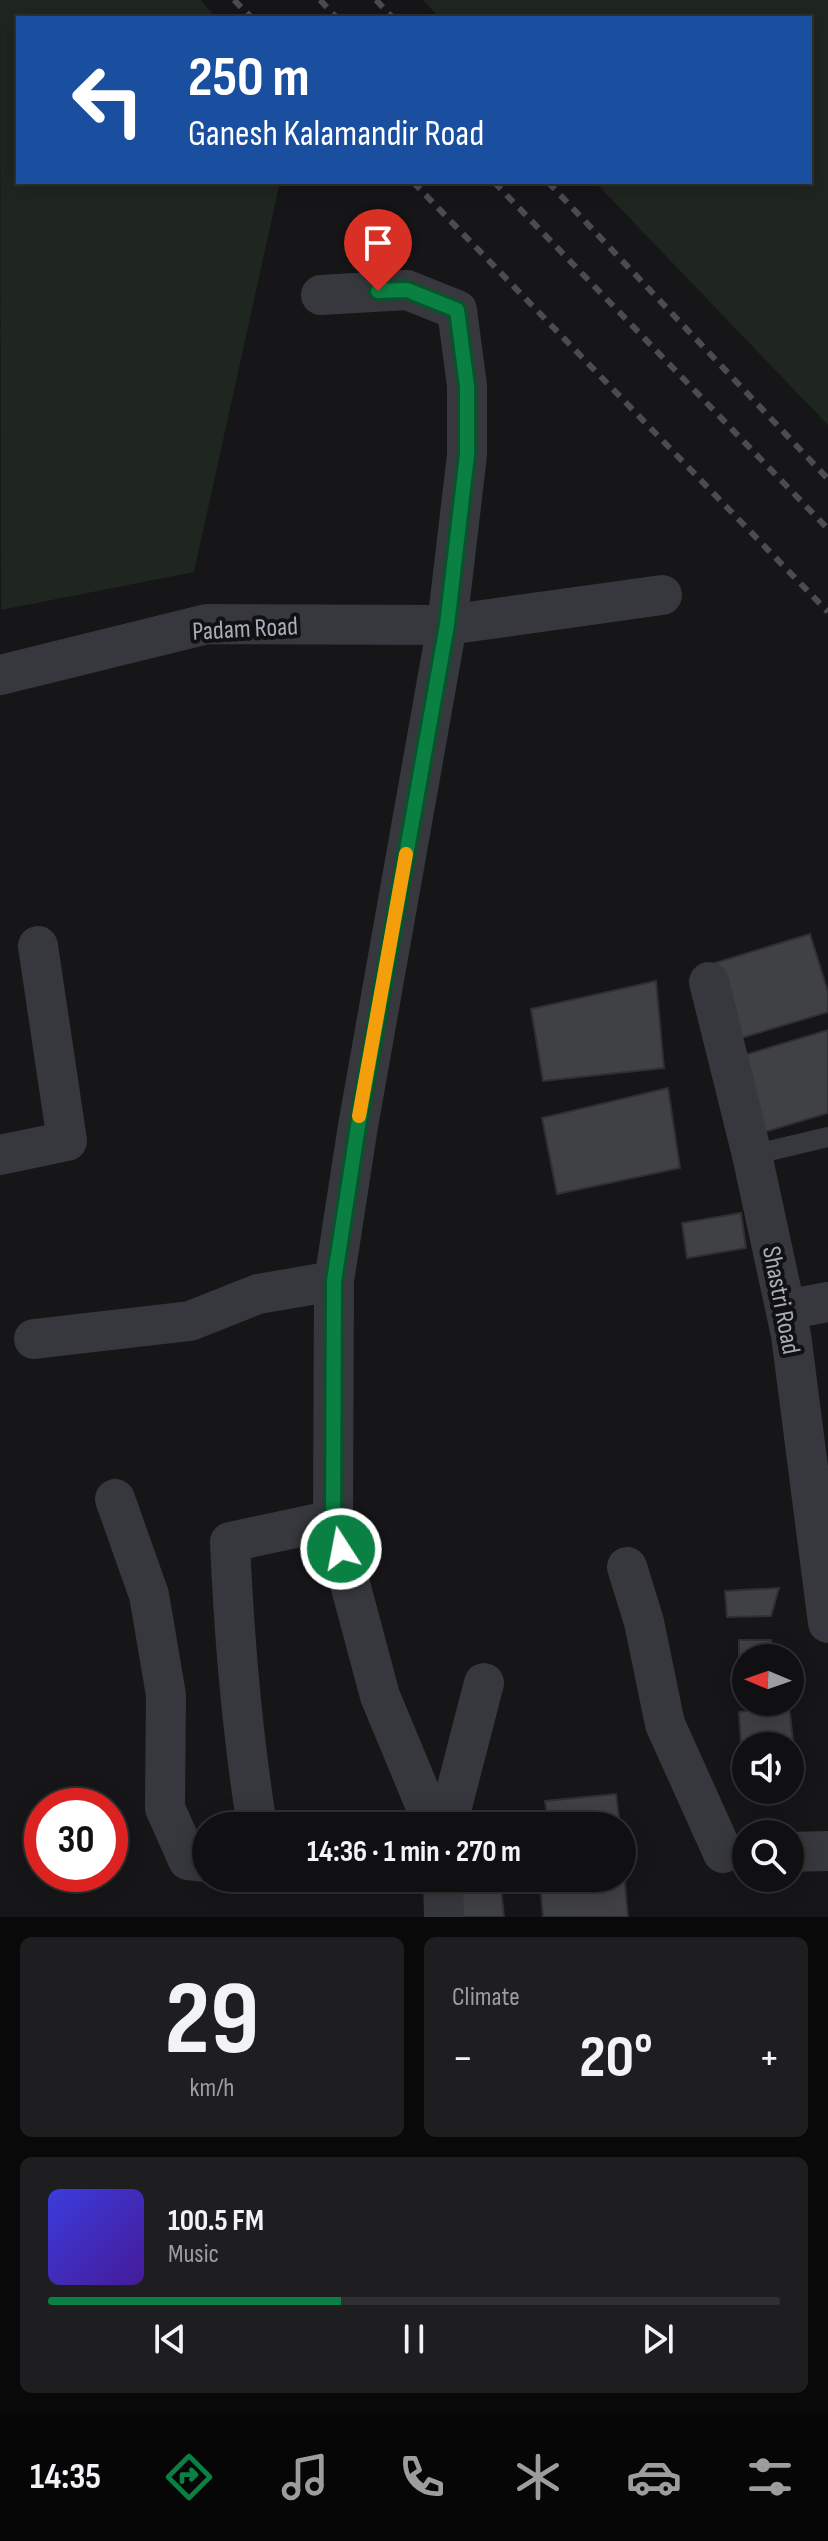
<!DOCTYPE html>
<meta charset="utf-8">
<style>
body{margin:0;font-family:"Sofia Sans Condensed",sans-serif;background:#1e1e20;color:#f1f3f6;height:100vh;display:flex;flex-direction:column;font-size:30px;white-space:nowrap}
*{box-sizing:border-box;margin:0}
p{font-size:26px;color:#9c9d9f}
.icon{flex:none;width:44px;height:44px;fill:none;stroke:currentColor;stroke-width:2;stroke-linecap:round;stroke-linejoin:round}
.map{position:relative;height:1917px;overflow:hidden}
.details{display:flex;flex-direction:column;gap:20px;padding:20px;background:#09090a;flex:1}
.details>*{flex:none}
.top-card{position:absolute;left:16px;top:16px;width:796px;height:168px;border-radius:0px;box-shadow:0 4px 20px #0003,0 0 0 2px #303032;background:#1a4fa0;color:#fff;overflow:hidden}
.needle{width:52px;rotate:272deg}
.fabs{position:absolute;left:732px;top:1644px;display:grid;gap:16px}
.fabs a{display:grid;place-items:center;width:72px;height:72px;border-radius:50%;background:#101012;box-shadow:0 4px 20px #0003,0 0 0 2px #303032;font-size:40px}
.speed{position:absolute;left:24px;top:1788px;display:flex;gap:16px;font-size:40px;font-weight:700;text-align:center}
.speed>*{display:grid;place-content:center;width:104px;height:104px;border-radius:50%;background:#101012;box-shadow:0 4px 20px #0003,0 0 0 2px #303032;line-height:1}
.speed .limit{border:12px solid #d22;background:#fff;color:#111}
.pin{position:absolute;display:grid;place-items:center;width:68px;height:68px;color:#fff;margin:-82px -34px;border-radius:50% 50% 50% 0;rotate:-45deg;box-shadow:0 0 8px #0007}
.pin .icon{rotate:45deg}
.me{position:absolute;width:88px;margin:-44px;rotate:349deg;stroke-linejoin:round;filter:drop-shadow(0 0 6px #0008)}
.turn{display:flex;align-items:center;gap:28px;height:168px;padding:0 40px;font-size:36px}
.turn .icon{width:104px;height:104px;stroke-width:2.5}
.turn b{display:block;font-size:56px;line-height:68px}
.big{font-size:60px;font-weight:700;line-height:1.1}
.details .card{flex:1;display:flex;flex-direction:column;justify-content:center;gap:12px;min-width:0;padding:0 28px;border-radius:12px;background:#1e1e20}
.details .dial{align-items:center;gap:0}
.dial b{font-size:104px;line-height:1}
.song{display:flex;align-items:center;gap:24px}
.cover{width:96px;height:96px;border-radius:12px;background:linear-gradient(135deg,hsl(240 70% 55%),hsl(260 70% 35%))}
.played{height:8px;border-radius:4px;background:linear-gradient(90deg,#0b8043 40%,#303032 40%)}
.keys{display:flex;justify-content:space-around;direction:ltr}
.heat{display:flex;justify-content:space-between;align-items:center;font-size:44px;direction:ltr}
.details .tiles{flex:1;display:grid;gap:20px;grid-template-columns:1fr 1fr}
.card:last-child{grid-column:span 2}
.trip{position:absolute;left:192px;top:1812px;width:444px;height:80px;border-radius:40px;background:#101012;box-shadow:0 4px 20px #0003,0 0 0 2px #303032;font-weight:700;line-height:80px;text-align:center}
.tabs{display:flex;height:128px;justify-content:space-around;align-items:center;background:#060607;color:#9c9d9f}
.tabs .icon{width:56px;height:56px}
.tabs .active{color:#0b8043}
.tabs b{font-size:36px;color:#f1f3f6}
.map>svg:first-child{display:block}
.green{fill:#1e261f}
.building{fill:#404145;stroke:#303034;stroke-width:2}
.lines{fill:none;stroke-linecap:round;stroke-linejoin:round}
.lane{stroke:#37383d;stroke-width:20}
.street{stroke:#37383d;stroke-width:40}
.rail{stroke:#4a4c52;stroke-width:6;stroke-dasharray:10 8;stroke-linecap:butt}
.route-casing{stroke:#07532c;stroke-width:20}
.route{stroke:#0b8043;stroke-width:14}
.slow{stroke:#f59e0b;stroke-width:14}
.labels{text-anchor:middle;stroke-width:8;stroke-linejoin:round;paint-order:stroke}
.street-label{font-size:26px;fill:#a8adb8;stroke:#111113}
</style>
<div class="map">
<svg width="828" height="1917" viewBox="0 0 828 1917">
<rect width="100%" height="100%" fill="#161618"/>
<!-- green -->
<g class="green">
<path d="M0,0H201L216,18H18V182H280L194,572L1,610Z"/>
<path d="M423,0H828V425L595,182H810V18H440Z"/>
</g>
<!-- building -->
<g class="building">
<path d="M810,934L828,992V1012L738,1039L715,963Z"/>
<path d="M656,981L664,1068L543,1081L531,1009Z"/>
<path d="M828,1030V1113L761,1133L738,1057Z"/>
<path d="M668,1088L680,1168L557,1194L542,1118Z"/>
<path d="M741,1213L746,1248L687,1258L682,1223Z"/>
<path d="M779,1588L771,1616L727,1617L725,1591Z"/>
<path d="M739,1640H771L773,1658H746V1673L739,1672Z"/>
<path d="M789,1705L795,1758H790V1746H746V1759H742L739,1712Z"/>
<path d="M616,1794L620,1826H548L545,1801Z"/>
<path d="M622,1852L628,1917H543L540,1884L553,1882L552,1878H622Z"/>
<path d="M455,1878H527L528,1885L501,1887L504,1917H459Z"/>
</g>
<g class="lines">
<!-- lane -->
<path class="lane" d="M752,1155L828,1137"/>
<!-- street -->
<g class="street">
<path d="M321,295L407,290L457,310L467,386V455L447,625L358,1126L334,1281L333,1520L380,1696L434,1826"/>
<path d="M0,675L207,624L447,625L662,595"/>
<path d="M709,982L752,1155L791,1335L828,1623"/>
<path d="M0,1155L67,1141L38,946"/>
<path d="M786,1310L828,1302"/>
<path d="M34,1339L190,1321L258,1294L334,1281"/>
<path d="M115,1499L149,1595L166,1695L165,1808L188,1860L206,1862"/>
<path d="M627,1567L644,1622L665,1724L723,1853"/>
<path d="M257,1826C242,1732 234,1637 230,1542L333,1520"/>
<path d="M447,1826L484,1683"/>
<path d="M790,1852L828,1851"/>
<path d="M443,1878L444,1917"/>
</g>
<!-- rail -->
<g class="rail">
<path d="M234,0L252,18"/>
<path d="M320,0L337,18"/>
<path d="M376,0L393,18"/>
<path d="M413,182L828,612"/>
<path d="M494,182L828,529"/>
<path d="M548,182L828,479"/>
</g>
</g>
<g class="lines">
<defs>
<path id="route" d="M341,1549L333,1520L334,1281L358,1126L447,625L467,455V386L457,310L407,290L378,291"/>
</defs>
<!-- route casing -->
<use href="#route" class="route-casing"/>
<!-- route -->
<use href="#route" class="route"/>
<!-- slow -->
<path class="slow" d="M359,1116L406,854"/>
</g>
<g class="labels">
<!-- street labels -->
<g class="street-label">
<text transform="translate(245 628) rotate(-3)" y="9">Padam Road</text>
<text transform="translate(782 1300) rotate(79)" y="9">Shastri Road</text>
</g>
</g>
</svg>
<div class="fabs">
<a><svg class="needle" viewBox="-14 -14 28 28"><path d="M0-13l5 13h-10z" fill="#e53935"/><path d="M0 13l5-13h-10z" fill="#9c9d9f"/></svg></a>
<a><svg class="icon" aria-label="sound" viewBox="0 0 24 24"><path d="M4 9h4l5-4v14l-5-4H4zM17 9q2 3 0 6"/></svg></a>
<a><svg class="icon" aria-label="search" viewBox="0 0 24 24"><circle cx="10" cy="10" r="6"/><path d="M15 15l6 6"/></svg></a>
</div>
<div class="speed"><div class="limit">30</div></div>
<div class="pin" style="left:378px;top:291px;background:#d93025"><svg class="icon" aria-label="arrive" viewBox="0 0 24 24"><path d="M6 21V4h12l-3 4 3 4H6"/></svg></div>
<svg class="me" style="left:341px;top:1549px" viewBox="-20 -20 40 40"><circle r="17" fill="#0b8043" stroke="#fff" stroke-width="3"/><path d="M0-11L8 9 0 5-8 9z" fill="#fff"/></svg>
<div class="trip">14:36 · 1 min · 270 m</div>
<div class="top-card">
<div class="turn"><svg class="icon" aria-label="left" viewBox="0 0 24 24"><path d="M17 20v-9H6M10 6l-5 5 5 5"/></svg><div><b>250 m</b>Ganesh Kalamandir Road</div></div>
</div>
</div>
<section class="details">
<div class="tiles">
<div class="card dial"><b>29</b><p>km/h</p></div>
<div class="card"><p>Climate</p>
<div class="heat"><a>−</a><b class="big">20°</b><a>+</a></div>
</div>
<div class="card">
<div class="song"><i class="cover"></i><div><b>100.5 FM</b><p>Music</p></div></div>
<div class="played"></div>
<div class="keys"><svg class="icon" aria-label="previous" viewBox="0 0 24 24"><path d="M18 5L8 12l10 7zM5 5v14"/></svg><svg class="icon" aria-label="pause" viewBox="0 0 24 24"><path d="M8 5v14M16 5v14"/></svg><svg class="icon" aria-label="next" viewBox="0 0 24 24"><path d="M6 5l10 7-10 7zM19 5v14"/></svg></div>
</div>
</div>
</section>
<nav class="tabs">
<b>14:35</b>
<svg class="icon active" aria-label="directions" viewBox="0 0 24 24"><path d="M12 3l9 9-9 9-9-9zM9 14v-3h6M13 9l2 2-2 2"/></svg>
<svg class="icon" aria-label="music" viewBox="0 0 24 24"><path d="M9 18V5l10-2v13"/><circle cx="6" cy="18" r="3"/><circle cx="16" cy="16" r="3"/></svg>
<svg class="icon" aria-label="phone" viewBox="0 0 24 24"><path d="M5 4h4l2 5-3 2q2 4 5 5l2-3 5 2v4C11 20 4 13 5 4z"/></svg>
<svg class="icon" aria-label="climate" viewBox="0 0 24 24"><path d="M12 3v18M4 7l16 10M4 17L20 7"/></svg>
<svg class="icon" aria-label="car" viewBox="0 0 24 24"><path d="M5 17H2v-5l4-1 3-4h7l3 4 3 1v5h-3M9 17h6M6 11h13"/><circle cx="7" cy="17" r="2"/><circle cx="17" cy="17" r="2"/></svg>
<svg class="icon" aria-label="filters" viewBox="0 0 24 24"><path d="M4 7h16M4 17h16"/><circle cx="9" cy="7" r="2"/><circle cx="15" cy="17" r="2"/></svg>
</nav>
